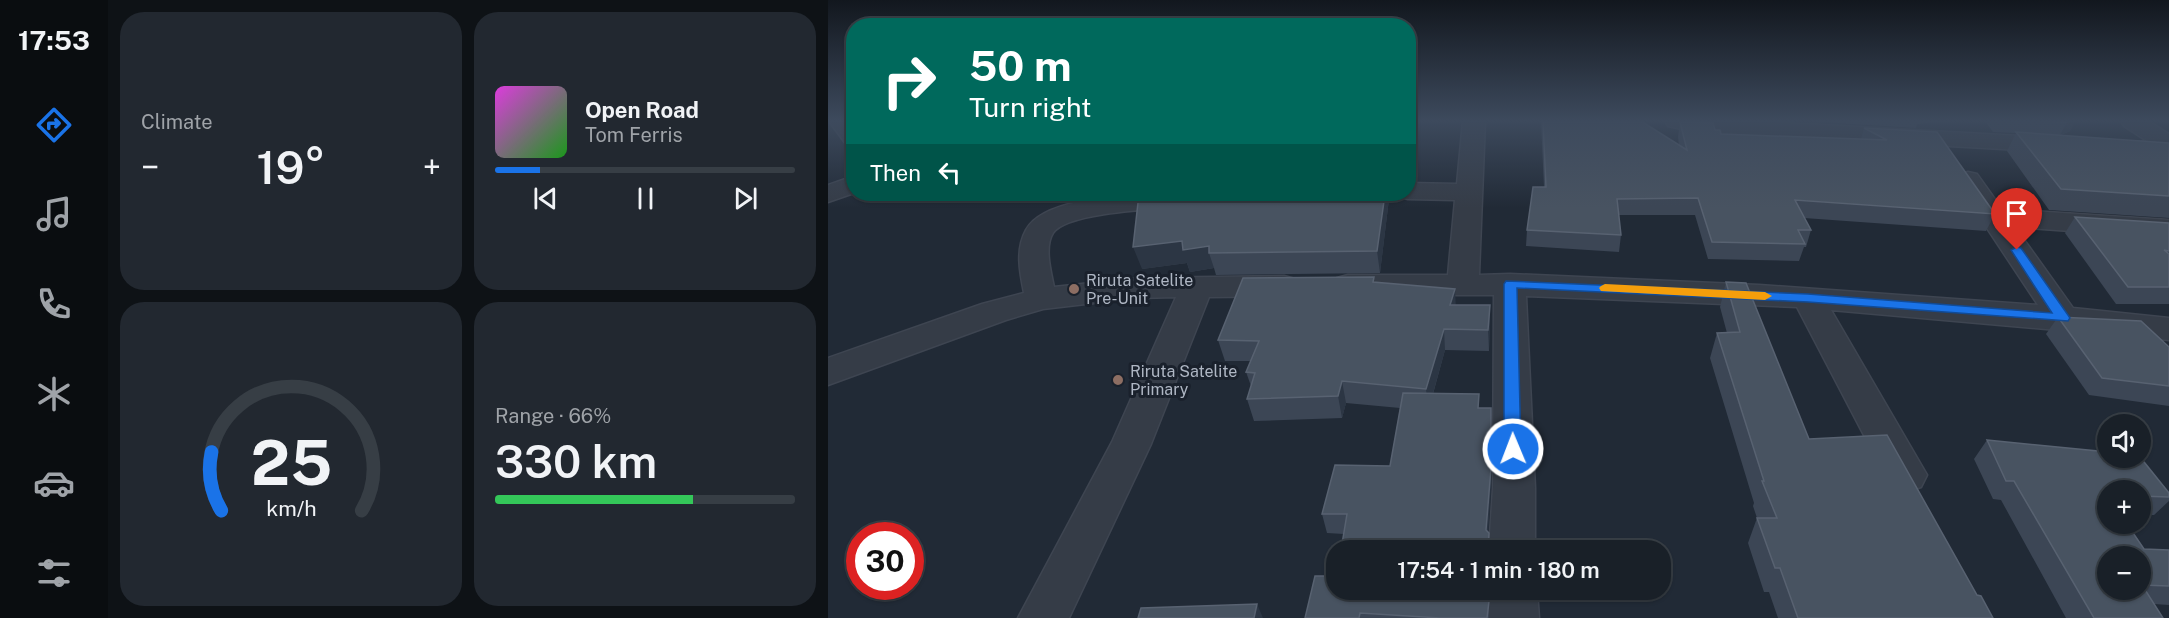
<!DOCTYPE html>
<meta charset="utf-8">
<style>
body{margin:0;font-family:"Public Sans",sans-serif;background:#222830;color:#f1f3f6;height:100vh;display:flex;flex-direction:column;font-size:22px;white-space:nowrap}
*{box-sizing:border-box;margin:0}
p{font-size:20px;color:#9fa3a8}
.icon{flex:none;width:33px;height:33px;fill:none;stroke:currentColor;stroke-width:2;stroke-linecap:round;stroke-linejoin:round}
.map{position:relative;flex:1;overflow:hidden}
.drawer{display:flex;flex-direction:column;gap:12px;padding:12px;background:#0e1216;width:720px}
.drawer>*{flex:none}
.banner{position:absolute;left:18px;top:18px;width:570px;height:183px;border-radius:24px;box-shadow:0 2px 4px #0004,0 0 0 2px #373e45;background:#00695c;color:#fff;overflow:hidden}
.fabs{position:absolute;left:1269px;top:414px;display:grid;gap:12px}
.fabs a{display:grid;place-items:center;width:54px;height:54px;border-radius:50%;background:#192028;box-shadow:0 2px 4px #0004,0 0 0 2px #373e45;font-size:30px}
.speed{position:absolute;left:18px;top:522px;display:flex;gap:12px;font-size:30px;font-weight:700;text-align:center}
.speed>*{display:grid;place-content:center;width:78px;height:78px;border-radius:50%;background:#192028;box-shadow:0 2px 4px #0004,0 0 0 2px #373e45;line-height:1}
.speed .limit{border:9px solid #d22;background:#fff;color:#111}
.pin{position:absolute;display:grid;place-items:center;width:51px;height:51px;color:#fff;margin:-62px -26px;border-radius:50% 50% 50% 0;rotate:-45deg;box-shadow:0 0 6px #0007}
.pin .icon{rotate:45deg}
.me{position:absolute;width:66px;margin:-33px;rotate:359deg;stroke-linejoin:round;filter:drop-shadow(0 0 4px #0008)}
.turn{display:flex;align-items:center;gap:21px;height:126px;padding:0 24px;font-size:27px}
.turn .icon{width:78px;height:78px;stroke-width:2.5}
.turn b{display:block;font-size:42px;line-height:51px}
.then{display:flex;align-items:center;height:57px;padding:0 24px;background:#0003;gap:12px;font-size:22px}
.big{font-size:45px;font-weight:600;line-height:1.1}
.drawer .tile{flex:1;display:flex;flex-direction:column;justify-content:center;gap:9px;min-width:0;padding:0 21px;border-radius:24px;background:#222830}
.drawer .dial{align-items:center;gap:0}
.dial svg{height:156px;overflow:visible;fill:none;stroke:#373e45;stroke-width:7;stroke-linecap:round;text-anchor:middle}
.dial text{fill:#f1f3f6;stroke:none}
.song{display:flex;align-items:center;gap:18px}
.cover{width:72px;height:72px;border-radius:9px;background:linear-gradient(135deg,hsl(300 70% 55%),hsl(120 70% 35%))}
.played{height:6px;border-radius:3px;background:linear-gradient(90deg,#1a73e8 15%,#373e45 15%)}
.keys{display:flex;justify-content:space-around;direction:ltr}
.heat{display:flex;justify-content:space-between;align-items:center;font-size:33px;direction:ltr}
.charge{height:9px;border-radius:4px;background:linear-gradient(90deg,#34c759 66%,#373e45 0)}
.drawer .tiles{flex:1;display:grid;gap:12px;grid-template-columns:repeat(2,1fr)}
.trip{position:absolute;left:498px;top:540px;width:345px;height:60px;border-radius:24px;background:#192028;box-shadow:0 2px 4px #0004,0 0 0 2px #373e45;font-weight:600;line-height:60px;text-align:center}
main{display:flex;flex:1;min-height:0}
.dock{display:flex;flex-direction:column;width:108px;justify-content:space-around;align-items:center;background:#0a0d10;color:#9fa3a8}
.dock .icon{width:42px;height:42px}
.dock .active{color:#1a73e8}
.dock b{font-size:27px;color:#f1f3f6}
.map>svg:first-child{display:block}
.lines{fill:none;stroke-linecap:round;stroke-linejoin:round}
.minor-casing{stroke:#3e4551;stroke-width:3}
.minor{fill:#353c47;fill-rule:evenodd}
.wall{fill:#3c4655}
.shaded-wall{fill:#2c3644}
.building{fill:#485361;stroke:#586271;stroke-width:1.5;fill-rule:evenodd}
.route{fill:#1a73e8;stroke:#114b97;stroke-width:1.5}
.slow{fill:#f59e0b}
.education-dot{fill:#8d6e63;stroke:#1a212c;stroke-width:2}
.labels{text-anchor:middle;stroke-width:6;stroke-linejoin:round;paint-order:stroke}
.poi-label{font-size:16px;fill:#afb7c4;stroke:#1a212c;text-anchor:start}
</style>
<main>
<nav class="dock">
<b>17:53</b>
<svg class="icon active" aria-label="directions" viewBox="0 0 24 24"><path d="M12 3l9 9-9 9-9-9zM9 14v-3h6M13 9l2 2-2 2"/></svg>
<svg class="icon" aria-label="music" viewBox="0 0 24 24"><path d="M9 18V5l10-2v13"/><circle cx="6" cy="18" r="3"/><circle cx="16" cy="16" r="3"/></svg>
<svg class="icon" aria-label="phone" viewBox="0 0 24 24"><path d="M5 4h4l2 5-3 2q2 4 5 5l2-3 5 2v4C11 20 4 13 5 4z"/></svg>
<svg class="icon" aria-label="climate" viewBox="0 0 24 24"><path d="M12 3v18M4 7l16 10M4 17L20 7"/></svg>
<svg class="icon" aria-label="car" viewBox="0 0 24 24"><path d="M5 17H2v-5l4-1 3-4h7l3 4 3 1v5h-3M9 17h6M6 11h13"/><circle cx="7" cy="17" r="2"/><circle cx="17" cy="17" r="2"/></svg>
<svg class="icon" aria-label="filters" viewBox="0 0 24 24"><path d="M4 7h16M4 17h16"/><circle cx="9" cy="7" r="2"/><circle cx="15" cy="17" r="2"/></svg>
</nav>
<section class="drawer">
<div class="tiles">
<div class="tile"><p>Climate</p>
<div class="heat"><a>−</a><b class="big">19°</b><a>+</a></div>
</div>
<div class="tile">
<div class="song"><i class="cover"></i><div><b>Open Road</b><p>Tom Ferris</p></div></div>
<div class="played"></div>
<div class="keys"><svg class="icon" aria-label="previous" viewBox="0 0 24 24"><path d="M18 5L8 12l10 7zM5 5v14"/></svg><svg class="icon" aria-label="pause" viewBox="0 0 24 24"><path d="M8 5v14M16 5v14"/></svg><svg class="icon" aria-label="next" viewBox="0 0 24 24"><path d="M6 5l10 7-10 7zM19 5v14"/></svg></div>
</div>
<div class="tile dial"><svg viewBox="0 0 100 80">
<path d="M14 69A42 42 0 1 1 86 69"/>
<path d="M14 69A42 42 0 0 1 9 39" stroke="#1a73e8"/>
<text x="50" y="56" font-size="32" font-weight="700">25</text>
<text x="50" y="72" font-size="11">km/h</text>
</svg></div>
<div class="tile"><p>Range · 66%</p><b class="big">330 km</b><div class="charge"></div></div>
</div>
</section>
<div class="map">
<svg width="1341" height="618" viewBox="0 0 1341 618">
<rect width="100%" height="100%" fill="#212a36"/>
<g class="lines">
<defs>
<g id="minor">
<path d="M1,121H24L26,146L18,144Z"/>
<path d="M635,121H657L651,275L682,274L931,285L1210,305L1127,180L1131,174L1140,172L1149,174L1174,209L1341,220V238L1187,227L1245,308L1341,318V340L1003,310L1099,475L1093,487L1078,492L1063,487L969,307L698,296L707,488V550H661L665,488L666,295H520L509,292L504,285L509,278L520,275H620L627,200L580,199L571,197L568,194H580V183L629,184Z"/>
<path d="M837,121H923L1228,138L1237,140L1240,145L1237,150L1228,152L867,132L840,126Z"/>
<path d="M1293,121H1320L1341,134V149L1325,155L1283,153L1280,148L1283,143L1319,141L1296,126Z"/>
<path d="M26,176V193L0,202V185Z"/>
<path d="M322,194H365L369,199L365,205L355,207C330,209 239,212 225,233C216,247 223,272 226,287L309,278L456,276L467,279L472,286L467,293L456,296L381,297L323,444L241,618H190L284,442L348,297L309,298L215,309L178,320L0,385V358L154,304L196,293C192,273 187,250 198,230C215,199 289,196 322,194Z"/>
<path d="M661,590H709L711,618H661Z"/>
</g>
</defs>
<!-- minor casing -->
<use href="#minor" class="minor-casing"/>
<!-- minor -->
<use href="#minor" class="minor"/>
</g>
<!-- wall -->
<g class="wall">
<path d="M713,121H813L851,146L850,137L852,122L887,130L893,134L1033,139L1036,128L1109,132L1167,214L1158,231L976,218L983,230L978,247H976L971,261L880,259L867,215H791L793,235L791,252L698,246L699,230L716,187Z"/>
<path d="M990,121H1123L1089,124L1088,128L992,122Z"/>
<path d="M1157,121H1247L1242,131L1233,135L1341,143V218L1221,210L1179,151L1188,133L1165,132Z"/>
<path d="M311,194H561V199L552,273L388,275L386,268L362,272L359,263L314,269Z"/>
<path d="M1247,217L1341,223V304H1288L1237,233Z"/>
<path d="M546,277V282L628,305H662L661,351L617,350L605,394L651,408L663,488L516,534L499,533L494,514L562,466L572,408L518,403L514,418L426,421L419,399L423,386L418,372L423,361H397L390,340Z"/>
<path d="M898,282L981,439L1149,595L1165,618H950L941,592H936L920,543L929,518L925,506L926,503L882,358L889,333H899L892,307Z"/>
<path d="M1230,317L1341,347V406L1261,395L1218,334Z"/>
<path d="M1159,440L1341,493V501L1326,515H1312V490H1280V524L1316,549L1341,550V605L1326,604L1335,618H1238L1173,500L1165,499L1146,459Z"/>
<path d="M659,600L661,618H477Z"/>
</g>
<!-- shaded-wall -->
<g class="shaded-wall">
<path d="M1242,121H1247L1242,131L1232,135L1239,122Z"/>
<path d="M557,194H561V199L552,273L549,251Z"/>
<path d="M354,241L381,246V253L386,268L362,272L359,263L314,269L305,247Z"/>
<path d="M627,289L628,310L622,305Z"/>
<path d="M662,305V326L661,351L660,330Z"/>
<path d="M616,329L617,350L600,411L598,389Z"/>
<path d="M514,381L518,403L514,418L510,396Z"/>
<path d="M663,408V488L659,550L658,530Z"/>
<path d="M429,604L435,618H426Z"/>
</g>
<!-- building -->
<g class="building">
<path d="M715,121H813L859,150L852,122L885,123L887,130H892L893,134L1059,140L1036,128L1109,132L1167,214L967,200L983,230H970L977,244L884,242L870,198L789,199L793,235L699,230L705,187H718Z"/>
<path d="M1214,121H1242L1239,122Z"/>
<path d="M1188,132L1341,143V196L1233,189Z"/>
<path d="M311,194H557L549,251L381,253V246L355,250L354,241L305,247Z"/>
<path d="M1247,217L1341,223V251L1336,250L1341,254V287H1300Z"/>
<path d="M546,277L545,282L627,289L622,305H662L660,330L616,329L598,389L514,381L510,396L419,399L427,373L418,372L431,341L390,340L415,278Z"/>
<path d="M898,282L918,283L981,439L1059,435L1149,595L1153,596L1165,618H970L952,568H947L929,518H949L934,481H936L889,333L912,332Z"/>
<path d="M1230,317L1313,321L1341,347V386L1274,378Z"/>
<path d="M575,393L651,394L650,408H663V468L658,530L661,533L660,550H513L519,514H494L507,465L562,466Z"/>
<path d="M1159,440L1280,452V458H1312V457L1341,493V497L1312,496V490H1280V494H1279L1280,496V524H1299L1316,549L1341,550V586L1314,585L1335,618H1266L1186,481H1178ZM1280,556H1312V590H1280Z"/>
<path d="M487,576H508V590H658V599L661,601L659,618H612L532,613L531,618H477Z"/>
<path d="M429,604L426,618H310L313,608Z"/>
</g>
<!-- sky -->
<linearGradient id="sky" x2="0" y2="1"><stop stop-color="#12171e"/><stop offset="0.58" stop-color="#3d4a5d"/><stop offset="1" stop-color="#3d4a5d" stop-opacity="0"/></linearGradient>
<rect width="1341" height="208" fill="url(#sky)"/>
<!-- route -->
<path class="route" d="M1189,247L1193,248L1240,315L1242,318L1240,321L980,302L689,288L693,449L691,453L685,455L679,453L676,449V284L678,281L980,294L1224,313L1183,250Z"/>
<!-- slow -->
<path class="slow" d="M777,284L937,292L944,296L937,300L773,291L771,288L773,286Z"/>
<!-- markers -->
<g class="education-dot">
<circle cx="246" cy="289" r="6"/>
<circle cx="290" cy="380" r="6"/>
</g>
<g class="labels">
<!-- poi labels -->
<g class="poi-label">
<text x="258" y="286">Riruta Satelite<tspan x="258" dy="18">Pre-Unit</tspan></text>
<text x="302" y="377">Riruta Satelite<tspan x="302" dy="18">Primary</tspan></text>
</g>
</g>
</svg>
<div class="fabs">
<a><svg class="icon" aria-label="sound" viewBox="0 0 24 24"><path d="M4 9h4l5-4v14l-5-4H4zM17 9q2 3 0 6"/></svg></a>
<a>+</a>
<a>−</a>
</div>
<div class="speed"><div class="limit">30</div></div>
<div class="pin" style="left:1189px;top:250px;background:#d93025"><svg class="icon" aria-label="arrive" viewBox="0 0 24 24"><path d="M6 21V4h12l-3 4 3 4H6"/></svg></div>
<svg class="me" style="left:685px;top:449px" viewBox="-20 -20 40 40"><circle r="17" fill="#1a73e8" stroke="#fff" stroke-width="3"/><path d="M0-11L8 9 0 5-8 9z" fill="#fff"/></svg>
<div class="trip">17:54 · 1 min · 180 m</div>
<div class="banner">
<div class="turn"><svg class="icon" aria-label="right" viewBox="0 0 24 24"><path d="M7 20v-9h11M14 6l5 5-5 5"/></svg><div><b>50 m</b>Turn right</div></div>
<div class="then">Then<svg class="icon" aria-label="left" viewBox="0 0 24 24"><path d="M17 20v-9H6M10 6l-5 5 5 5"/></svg></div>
</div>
</div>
</main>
